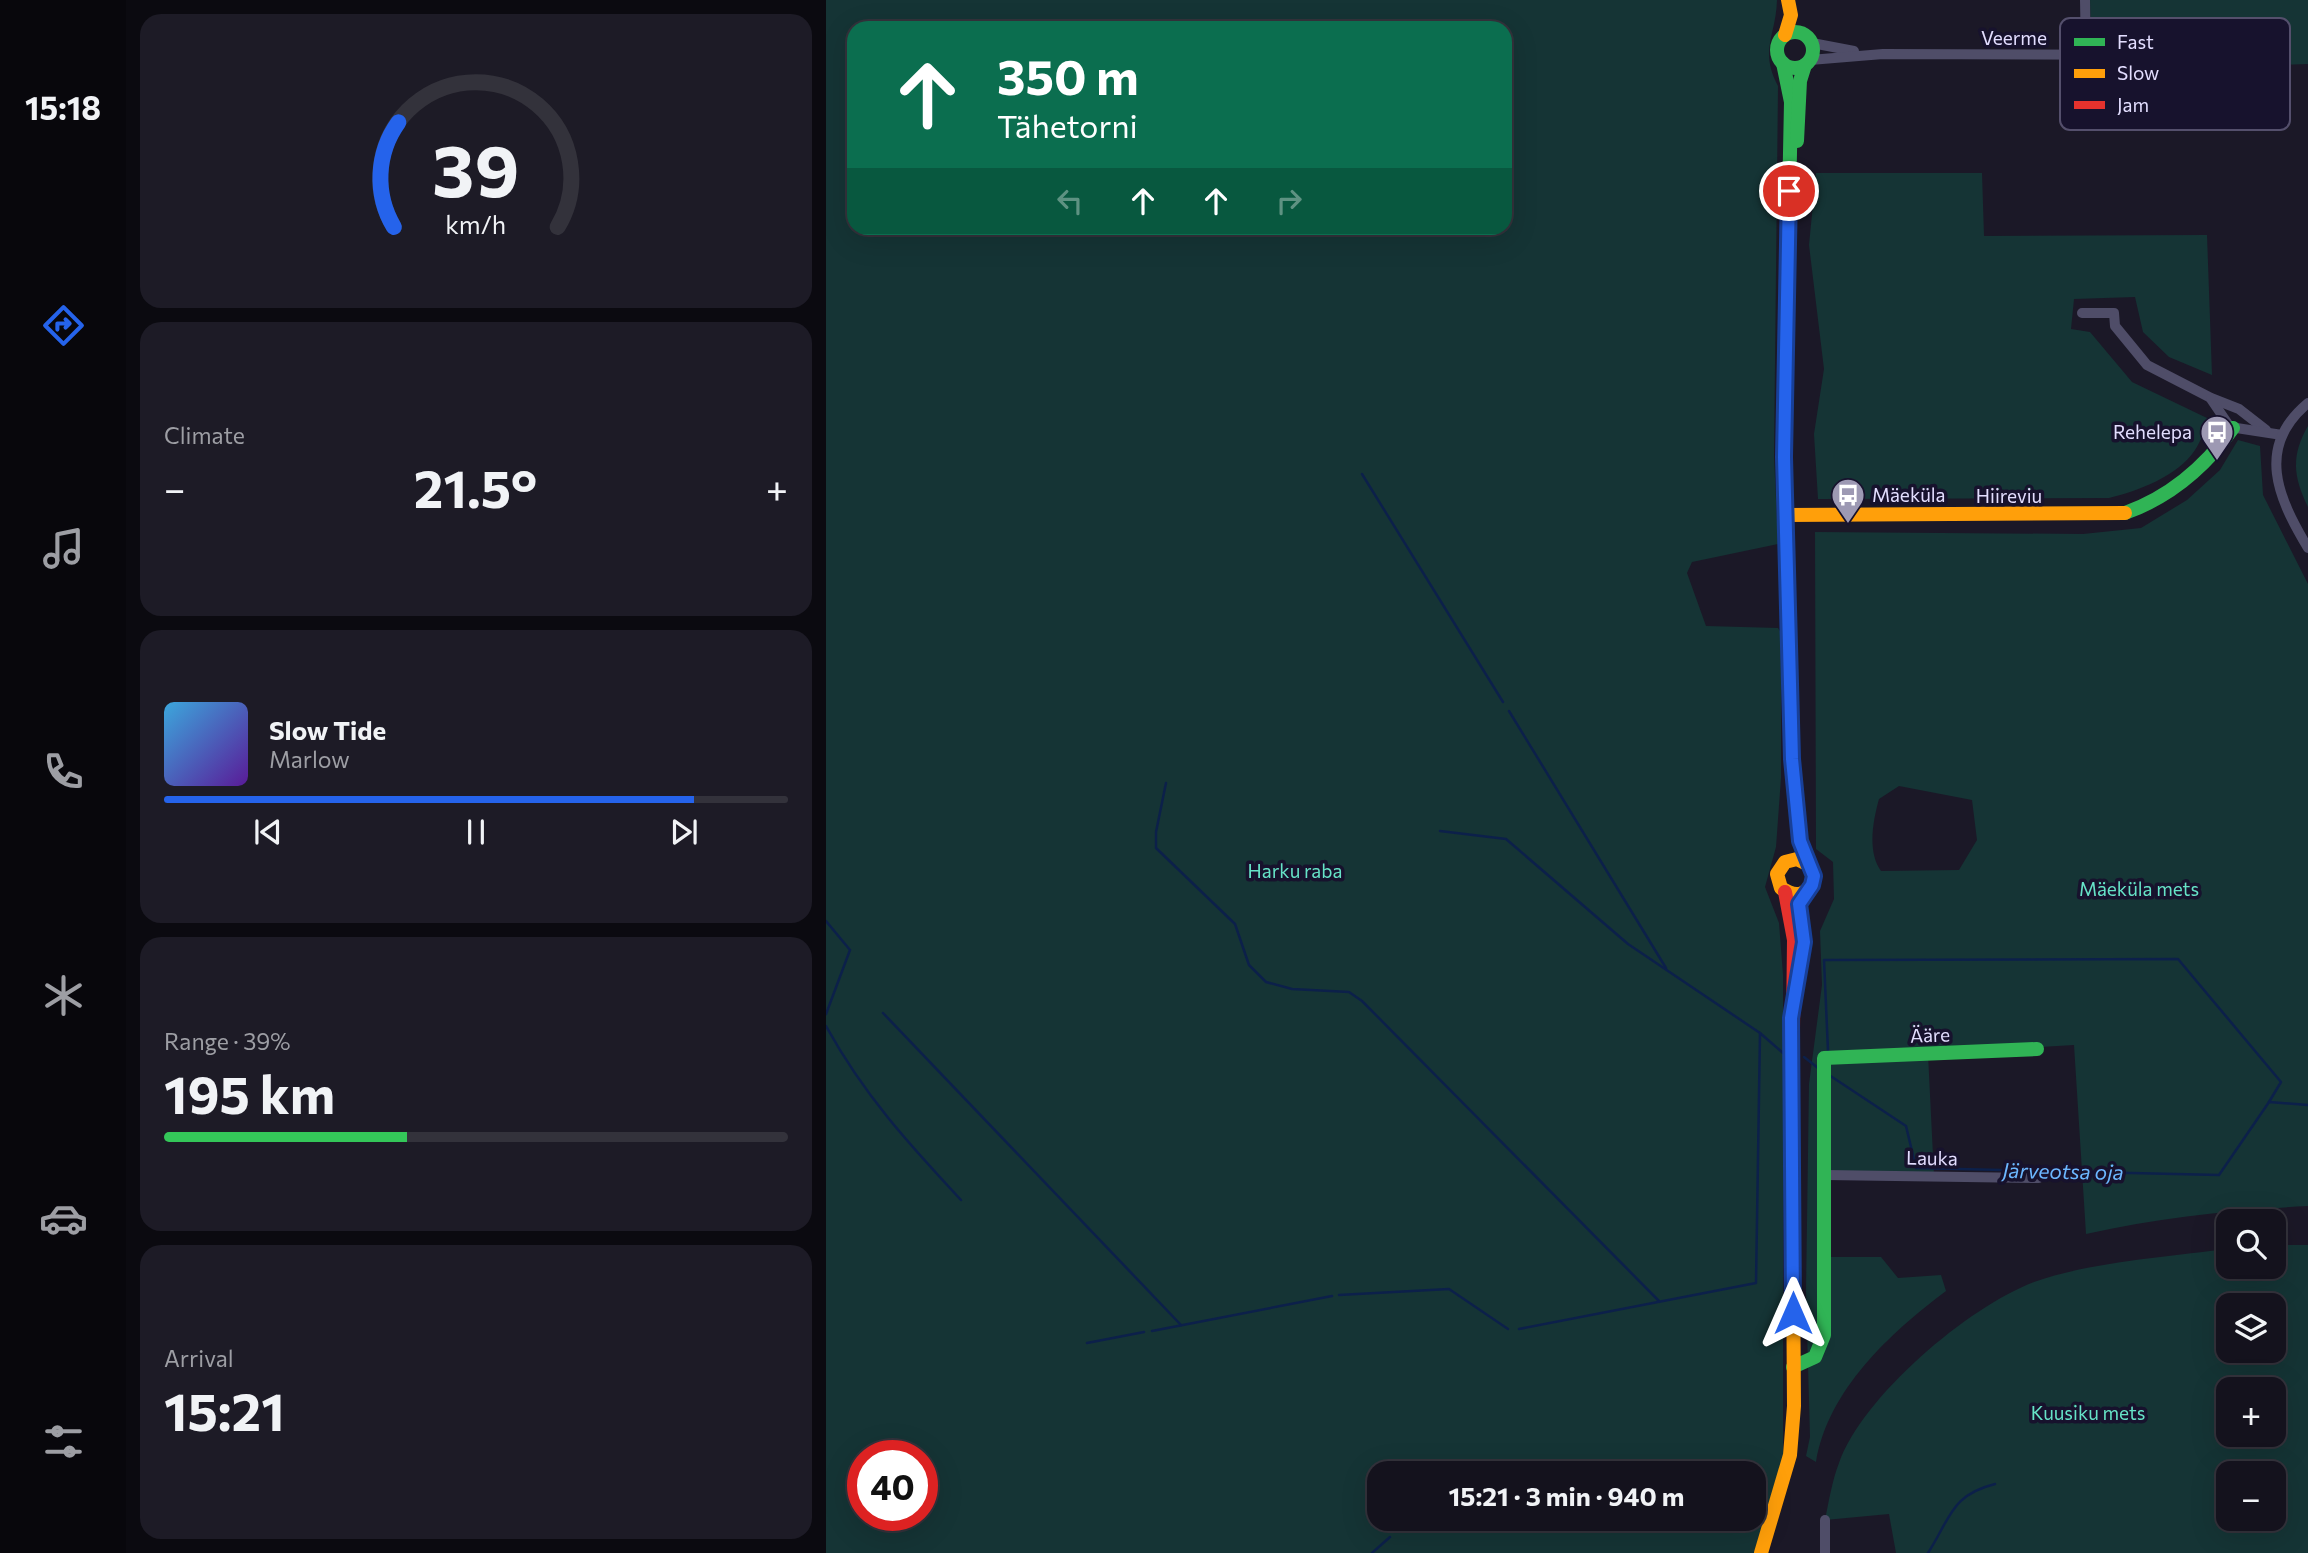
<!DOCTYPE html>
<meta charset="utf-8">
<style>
body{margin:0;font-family:Commissioner,sans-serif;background:#1d1b26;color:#f1f3f6;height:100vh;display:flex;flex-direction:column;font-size:26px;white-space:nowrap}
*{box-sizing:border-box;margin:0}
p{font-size:23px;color:#9d9ea4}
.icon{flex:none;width:38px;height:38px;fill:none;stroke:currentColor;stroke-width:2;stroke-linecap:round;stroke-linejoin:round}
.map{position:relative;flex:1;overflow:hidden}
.sheet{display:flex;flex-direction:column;gap:14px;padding:14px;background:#0b0a10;width:700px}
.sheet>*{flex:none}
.hud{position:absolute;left:21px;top:21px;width:665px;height:214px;border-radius:21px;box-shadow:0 7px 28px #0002,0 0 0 2px #33323b;background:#0b6e4f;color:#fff;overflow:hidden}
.controls{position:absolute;left:1390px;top:1209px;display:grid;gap:14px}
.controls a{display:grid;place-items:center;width:70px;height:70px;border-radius:14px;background:#14121d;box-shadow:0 7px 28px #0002,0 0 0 2px #33323b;font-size:35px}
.speed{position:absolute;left:21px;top:1440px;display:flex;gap:14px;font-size:35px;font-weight:700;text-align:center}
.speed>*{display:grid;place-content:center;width:91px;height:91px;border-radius:50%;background:#14121d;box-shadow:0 7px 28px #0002,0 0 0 2px #33323b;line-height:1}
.speed .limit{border:10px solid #d22;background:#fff;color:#111}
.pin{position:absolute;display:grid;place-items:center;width:60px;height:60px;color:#fff;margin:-30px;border:4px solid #fff;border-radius:50%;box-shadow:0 2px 7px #0007}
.me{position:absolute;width:77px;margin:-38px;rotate:0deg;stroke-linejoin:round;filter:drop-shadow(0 0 5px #0008)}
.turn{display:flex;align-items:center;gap:24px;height:147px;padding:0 35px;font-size:32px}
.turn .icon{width:91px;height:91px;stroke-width:2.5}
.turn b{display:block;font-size:49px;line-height:60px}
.lanes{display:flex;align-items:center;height:66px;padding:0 35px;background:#0003;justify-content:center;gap:35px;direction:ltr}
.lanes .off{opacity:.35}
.big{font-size:52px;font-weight:700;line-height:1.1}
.sheet .card{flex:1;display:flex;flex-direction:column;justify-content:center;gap:10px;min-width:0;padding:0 24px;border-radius:21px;background:#1d1b26}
.sheet .dial{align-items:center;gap:0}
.dial svg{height:182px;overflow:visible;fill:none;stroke:#33323b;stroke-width:7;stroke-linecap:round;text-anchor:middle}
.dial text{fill:#f1f3f6;stroke:none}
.song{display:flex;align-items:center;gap:21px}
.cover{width:84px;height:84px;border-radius:10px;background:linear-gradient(135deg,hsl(200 70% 55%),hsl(270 70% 35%))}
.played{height:7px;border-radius:4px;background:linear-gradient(90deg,#2563eb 85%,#33323b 85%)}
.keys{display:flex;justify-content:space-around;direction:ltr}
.heat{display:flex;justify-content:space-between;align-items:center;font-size:38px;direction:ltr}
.charge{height:10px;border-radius:5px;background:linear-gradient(90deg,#34c759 39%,#33323b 0)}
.trip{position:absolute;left:541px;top:1461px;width:399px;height:70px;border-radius:21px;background:#14121d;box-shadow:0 7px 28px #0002,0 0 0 2px #33323b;font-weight:700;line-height:70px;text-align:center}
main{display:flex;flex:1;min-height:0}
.dock{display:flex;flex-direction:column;width:126px;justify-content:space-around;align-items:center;background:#08070c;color:#9d9ea4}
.dock .icon{width:49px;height:49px}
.dock .current{color:#2563eb}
.dock b{font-size:32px;color:#f1f3f6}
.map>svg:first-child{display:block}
.green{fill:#153435;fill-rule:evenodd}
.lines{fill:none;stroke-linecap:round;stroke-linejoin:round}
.stream{stroke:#0c204a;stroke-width:2.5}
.street{stroke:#4f4d68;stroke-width:10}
.fast{stroke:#30b455;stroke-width:14}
.slow{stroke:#ff9f0a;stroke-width:14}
.jam{stroke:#e5322d;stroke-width:14}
.route-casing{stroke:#184099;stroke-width:18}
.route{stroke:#2563eb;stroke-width:12}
.labels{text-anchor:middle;stroke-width:7;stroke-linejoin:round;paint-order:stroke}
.street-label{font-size:19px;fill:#e3deff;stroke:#17122d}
.poi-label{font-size:19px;fill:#e3deff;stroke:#17122d;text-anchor:end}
.park-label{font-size:19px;fill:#66e3c7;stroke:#17122d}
.water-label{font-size:21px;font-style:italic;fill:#6cb7ff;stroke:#17122d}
.key{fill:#17122d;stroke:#544f6c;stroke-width:2}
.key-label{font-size:19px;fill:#e3deff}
</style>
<main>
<nav class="dock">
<b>15:18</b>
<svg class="icon current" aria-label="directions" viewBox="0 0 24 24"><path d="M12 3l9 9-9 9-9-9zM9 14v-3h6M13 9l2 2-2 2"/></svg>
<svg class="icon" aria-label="music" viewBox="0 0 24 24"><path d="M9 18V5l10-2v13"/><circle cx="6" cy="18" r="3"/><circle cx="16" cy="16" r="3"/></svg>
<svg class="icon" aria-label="phone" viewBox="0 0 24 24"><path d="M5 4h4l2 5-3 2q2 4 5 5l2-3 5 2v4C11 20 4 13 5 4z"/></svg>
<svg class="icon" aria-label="climate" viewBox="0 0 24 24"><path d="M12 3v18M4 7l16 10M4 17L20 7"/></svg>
<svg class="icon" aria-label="car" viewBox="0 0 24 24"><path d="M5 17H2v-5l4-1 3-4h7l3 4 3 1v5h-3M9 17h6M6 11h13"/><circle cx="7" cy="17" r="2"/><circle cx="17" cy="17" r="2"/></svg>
<svg class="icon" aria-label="filters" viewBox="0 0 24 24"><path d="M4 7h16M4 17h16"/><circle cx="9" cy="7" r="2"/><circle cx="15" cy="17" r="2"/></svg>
</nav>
<section class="sheet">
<div class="card dial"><svg viewBox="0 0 100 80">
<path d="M14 69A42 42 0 1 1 86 69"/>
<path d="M14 69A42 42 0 0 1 16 23" stroke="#2563eb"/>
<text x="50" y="56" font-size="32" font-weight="700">39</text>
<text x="50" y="72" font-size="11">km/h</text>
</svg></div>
<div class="card"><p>Climate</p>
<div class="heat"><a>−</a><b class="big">21.5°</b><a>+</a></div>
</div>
<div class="card">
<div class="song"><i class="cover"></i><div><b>Slow Tide</b><p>Marlow</p></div></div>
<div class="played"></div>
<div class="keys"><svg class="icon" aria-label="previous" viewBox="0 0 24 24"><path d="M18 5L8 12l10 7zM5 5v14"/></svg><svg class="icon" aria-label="pause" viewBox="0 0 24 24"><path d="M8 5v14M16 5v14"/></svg><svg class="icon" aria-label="next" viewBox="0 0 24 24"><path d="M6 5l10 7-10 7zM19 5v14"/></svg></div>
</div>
<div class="card"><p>Range · 39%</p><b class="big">195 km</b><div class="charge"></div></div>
<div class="card"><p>Arrival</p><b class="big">15:21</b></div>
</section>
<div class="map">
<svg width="1482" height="1553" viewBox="0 0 1482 1553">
<rect width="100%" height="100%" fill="#1b1827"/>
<!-- green -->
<g class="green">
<path d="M0,0H951C950,36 933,50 952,86L948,456L952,544L866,562L861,573L880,626L952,628L955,633V778L950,847L939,887L953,923L957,975V1456L928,1553H0ZM28,28H679V228H28ZM37,1456H96V1516H37ZM553,1474H928V1519H553Z"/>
<path d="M1264,0H1482V64L1424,66L1419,33L1265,34Z"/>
<path d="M990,173H1156L1158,236L1381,235L1386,375L1343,357L1317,332L1309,297L1248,299L1245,329L1264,332L1306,382L1383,419C1379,429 1375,441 1369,450C1352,476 1312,491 1283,498L992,499L988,434L998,369L983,245Z"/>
<path d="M1482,426V507C1467,477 1465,455 1482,426Z"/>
<path d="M1412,440L1434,446L1437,495L1482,584V1206C1407,1210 1334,1217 1260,1234L1248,1045L1102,1054L1108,1176L999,1175L1000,1257H1055L1072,1278L1115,1275L1120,1291C1064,1333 1002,1390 990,1462L980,1456L984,1437L980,1292L983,1084L996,985L994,931L1008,899L1007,862L990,849L989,532L1257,534L1315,528L1361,500L1394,470ZM1073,786L1146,800L1151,840L1133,870L1055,871C1041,851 1047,821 1053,799Z"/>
<path d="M1447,1245H1482V1553H1070L1063,1514L999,1520C1003,1501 1006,1481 1013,1463C1037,1396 1142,1307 1208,1282C1260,1263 1345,1256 1402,1249V1267H1447ZM1402,1306H1447V1351H1402ZM1402,1390H1447V1435H1402ZM1402,1474H1447V1519H1402Z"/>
</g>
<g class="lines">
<!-- stream -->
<g class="stream">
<path d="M536,474L677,702"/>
<path d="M683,711L840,968"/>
<path d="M340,783L330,832V848L409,924L423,965L440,982L466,989L523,992L536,1001L833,1301"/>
<path d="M614,831L680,839L802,944L934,1033L957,1053"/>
<path d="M0,921L24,950L0,1014"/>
<path d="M57,1013L355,1325"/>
<path d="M0,1026C38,1095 82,1143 135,1200"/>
<path d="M1002,1051L998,960L1352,959L1455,1082L1443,1102"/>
<path d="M978,1057L992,1068"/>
<path d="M1003,1075L1080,1126L1090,1168L1393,1175L1443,1102L1482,1105"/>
<path d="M513,1295L623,1289L682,1329"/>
<path d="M693,1329L930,1283L934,1033"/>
<path d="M326,1331L506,1296"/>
<path d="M261,1343L318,1332"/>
<path d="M546,1553L564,1537"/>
<path d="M1102,1553C1125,1517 1125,1495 1169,1484"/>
</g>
<!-- street -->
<g class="street">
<path d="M1259,0L1260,55"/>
<path d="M986,43L1028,51"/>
<path d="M984,60L1057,54L1403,55"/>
<path d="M1256,313H1288L1289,326L1321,365L1385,398L1413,409L1440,430"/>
<path d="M1385,399L1404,427L1456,435"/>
<path d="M1482,403C1429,447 1452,498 1482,548"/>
<path d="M1387,450L1399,422"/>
<path d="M999,1175L1213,1178"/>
<path d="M999,1553V1520"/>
</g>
<!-- fast -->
<g class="fast">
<circle cx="969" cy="50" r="18"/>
<path d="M957,63L965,102L958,457L963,648"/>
<path d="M971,141L974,81L979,65"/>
<path d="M1299,513C1344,497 1379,467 1407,428"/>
<path d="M967,1367L989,1357L998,1335V1058L1211,1049"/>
</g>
<!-- slow -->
<g class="slow">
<path d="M959,35L965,15L962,0"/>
<path d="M960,515L1299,513"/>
<path d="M963,648L966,759L974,841L988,876C982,895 972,899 955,888L951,874L959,862L971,859L983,865"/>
<path d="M935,1553L964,1455L968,1406L966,1118"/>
</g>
<!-- jam -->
<path class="jam" d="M959,892L968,940L966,1118"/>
</g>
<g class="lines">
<defs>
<path id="route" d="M963,191L958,457L966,759L974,841L988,876L986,885L973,904L978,942L965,1018L967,1313"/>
</defs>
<!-- route casing -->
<use href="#route" class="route-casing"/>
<!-- route -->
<use href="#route" class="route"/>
</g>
<!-- icons -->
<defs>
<symbol id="bus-pin" viewBox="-11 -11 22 30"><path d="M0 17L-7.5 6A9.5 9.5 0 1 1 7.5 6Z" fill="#9d99b3" stroke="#17122d"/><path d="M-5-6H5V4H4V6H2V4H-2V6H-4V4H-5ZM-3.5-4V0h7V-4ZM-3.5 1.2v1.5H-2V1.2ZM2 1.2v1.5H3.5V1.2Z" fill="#fff"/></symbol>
</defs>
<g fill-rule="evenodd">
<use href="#bus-pin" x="1372" y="413" width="38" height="52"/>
<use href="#bus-pin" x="1003" y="476" width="38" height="52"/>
</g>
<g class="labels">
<!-- street labels -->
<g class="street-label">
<text x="1188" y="45">Veerme</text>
<text x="1183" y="503">Hiireviu</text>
<text transform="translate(1104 1035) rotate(-2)" y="7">Ääre</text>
<text transform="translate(1106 1158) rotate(1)" y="7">Lauka</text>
</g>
<!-- poi labels -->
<g class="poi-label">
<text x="1366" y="439">Rehelepa</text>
<text x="1046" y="502" text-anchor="start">Mäeküla</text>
</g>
<!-- park labels -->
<g class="park-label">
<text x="469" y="878">Harku raba</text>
<text x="1313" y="896">Mäeküla mets</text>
<text x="1262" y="1420">Kuusiku mets</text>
</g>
<!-- water labels -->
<g class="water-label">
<text transform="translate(1237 1172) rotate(1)" y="7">Järveotsa oja</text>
</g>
</g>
<!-- legend -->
<rect x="1234" y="18" width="230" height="112" rx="10" class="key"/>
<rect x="1248" y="38" width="31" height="8" fill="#30b455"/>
<rect x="1248" y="69" width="31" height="9" fill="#ff9f0a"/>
<rect x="1248" y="101" width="31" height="8" fill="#e5322d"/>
<g class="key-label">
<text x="1291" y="49">Fast</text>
<text x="1291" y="80">Slow</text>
<text x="1291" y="112">Jam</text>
</g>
</svg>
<div class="controls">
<a><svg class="icon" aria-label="search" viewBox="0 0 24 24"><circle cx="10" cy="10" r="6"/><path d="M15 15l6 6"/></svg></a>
<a><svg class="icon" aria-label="layers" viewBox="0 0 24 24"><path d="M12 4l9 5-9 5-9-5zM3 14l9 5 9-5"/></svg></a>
<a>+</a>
<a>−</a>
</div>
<div class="speed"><div class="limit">40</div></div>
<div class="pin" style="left:963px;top:191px;background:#d93025"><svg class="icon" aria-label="arrive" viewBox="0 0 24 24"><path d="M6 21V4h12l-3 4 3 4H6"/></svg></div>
<svg class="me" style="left:967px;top:1313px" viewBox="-20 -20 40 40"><path d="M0-17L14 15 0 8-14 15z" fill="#2563eb" stroke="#fff" stroke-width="4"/></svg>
<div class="trip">15:21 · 3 min · 940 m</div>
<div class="hud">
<div class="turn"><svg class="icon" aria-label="ahead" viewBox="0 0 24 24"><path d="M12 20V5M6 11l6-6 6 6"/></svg><div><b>350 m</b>Tähetorni</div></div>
<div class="lanes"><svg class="icon off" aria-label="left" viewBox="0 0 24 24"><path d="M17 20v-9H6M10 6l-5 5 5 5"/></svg><svg class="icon" aria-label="ahead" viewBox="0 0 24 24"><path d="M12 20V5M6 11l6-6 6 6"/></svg><svg class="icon" aria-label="ahead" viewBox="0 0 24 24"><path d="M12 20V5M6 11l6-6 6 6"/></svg><svg class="icon off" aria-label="right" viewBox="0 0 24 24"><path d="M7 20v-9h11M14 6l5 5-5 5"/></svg></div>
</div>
</div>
</main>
